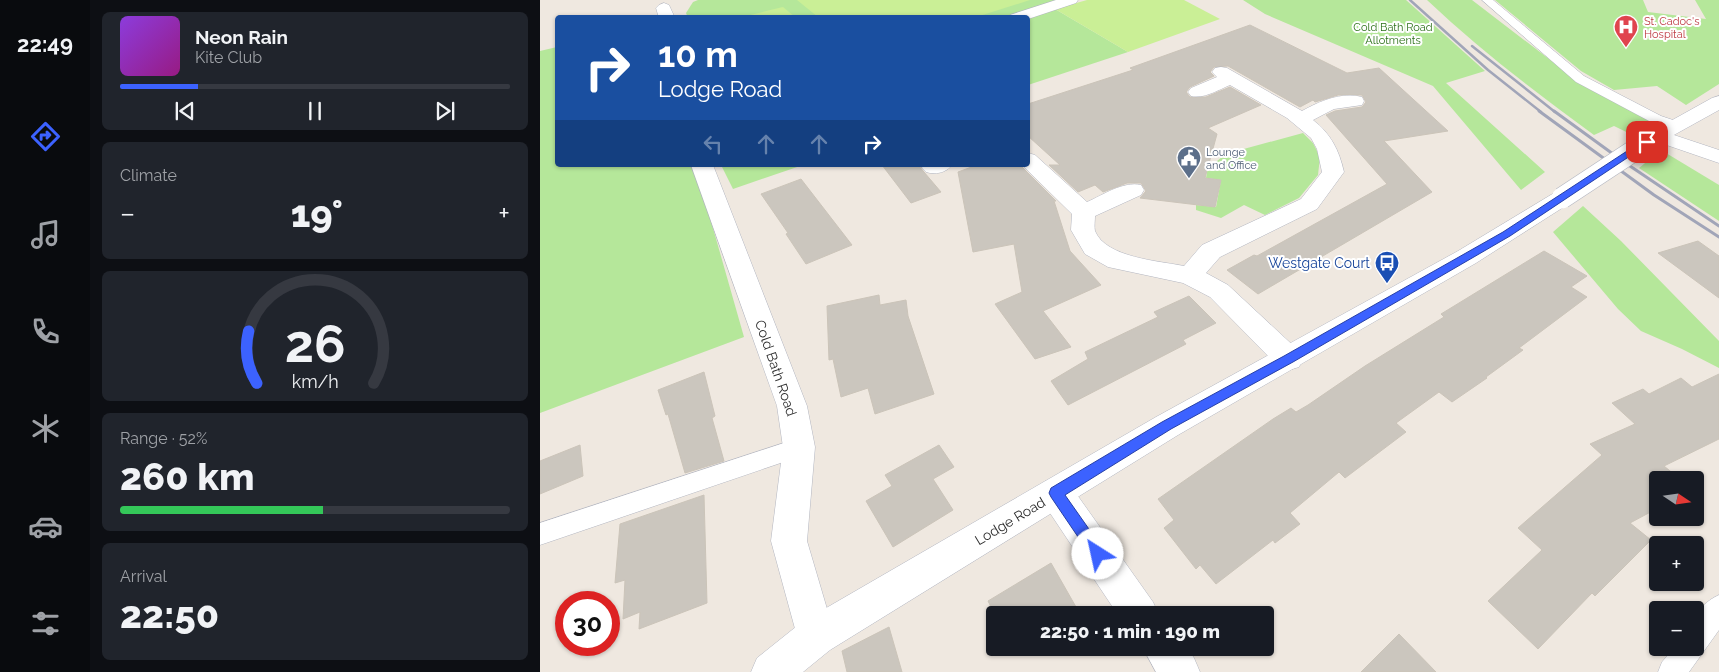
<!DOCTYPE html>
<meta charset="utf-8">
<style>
body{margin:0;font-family:Raleway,sans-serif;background:#20242c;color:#f1f3f6;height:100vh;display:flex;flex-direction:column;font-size:19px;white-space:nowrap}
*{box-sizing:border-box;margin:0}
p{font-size:16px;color:#9ea1a6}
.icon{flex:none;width:28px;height:28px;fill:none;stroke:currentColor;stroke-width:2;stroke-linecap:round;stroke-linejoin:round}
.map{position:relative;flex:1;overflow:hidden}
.drawer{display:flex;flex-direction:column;gap:12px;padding:12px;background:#0d0f14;width:450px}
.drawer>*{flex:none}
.top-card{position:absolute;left:15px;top:15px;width:475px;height:152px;border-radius:5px;box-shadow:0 1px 4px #0004;background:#1a4fa0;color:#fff;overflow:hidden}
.needle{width:32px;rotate:103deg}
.buttons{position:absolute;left:1109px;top:471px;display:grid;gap:10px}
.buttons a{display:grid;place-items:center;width:55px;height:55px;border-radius:5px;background:#171b24;box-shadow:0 1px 4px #0004;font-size:25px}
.speed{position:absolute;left:15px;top:591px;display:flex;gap:10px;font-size:25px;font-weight:700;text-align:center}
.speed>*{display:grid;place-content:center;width:65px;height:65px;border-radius:50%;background:#171b24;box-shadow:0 1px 4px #0004;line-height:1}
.speed .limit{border:8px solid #d22;background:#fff;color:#111}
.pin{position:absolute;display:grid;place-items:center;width:42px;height:42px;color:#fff;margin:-21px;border-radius:10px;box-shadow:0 2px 8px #0006}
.me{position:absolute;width:55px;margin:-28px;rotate:325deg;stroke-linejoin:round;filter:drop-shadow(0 0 4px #0008)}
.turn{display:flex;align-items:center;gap:18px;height:105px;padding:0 20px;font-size:22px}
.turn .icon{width:65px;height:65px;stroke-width:2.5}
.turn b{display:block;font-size:35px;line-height:42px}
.lanes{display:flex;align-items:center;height:48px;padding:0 20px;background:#0003;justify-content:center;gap:25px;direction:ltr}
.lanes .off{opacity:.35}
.big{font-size:38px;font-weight:800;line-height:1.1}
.drawer .widget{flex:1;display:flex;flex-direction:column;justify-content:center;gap:8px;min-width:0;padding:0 18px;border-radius:8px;background:#20242c}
.drawer .dial{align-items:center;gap:0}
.dial svg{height:130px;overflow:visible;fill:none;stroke:#363941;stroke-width:7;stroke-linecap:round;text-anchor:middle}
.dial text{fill:#f1f3f6;stroke:none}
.song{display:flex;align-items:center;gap:15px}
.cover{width:60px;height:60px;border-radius:8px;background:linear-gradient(135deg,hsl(270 70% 55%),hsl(310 70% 35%))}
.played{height:5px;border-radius:2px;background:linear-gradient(90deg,#3c62ff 20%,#363941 20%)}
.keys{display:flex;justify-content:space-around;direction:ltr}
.heat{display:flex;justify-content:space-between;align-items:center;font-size:28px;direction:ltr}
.charge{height:8px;border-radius:4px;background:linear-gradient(90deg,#34c759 52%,#363941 0)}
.trip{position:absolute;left:446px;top:606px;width:288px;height:50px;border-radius:5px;background:#171b24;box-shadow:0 1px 4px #0004;font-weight:800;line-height:50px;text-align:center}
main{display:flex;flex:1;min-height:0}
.tab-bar{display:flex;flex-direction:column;width:90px;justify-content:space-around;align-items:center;background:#090b0e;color:#9ea1a6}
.tab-bar .icon{width:35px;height:35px}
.tab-bar .on{color:#3c62ff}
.tab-bar b{font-size:22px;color:#f1f3f6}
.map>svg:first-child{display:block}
.green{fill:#b5e79a}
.pitch{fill:#caef96}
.building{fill:#cbc6be;stroke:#cbc4b9}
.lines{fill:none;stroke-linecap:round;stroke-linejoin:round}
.lane-casing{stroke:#b3b6c1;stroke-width:1}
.street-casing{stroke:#b3b6c1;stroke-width:1}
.secondary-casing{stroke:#b3b6c1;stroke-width:1}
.lane{fill:#fff;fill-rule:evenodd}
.street{fill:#fff;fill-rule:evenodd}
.secondary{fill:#fff;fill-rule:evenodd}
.rail-far1{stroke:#a1a5b8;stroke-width:2.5}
.rail{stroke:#a1a5b8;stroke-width:3}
.secondary-bridge-casing{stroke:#b3b6c1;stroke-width:22;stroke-linecap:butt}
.secondary-bridge{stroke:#fff;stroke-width:21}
.route{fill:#3c62ff;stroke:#2740a6}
.labels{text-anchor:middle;stroke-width:4;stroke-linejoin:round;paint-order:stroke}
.far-health-label{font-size:11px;fill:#be3a42;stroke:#fff;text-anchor:start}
.far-park-label{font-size:11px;fill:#2b7018;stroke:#fff}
.far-service-label{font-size:11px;fill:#4e5e75;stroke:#fff;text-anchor:start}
.transit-label{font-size:14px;fill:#164399;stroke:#fff;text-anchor:end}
.street-label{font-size:14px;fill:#2d2d2d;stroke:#fff}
</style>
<main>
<nav class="tab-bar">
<b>22:49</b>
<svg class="icon on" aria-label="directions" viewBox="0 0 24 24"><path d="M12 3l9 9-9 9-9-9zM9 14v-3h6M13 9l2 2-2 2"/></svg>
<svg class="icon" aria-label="music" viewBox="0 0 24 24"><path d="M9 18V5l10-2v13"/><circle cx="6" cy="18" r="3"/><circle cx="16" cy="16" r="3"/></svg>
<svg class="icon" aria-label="phone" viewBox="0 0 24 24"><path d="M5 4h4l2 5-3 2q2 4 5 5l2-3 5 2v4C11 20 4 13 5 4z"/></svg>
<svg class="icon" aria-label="climate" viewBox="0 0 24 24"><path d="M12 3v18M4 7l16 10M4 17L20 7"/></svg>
<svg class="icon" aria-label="car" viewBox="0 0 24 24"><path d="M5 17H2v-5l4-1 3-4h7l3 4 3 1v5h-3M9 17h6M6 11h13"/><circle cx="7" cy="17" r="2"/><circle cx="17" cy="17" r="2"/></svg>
<svg class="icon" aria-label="filters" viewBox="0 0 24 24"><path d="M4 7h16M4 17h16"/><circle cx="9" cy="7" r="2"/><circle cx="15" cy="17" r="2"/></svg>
</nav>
<section class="drawer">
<div class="widget">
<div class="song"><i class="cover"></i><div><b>Neon Rain</b><p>Kite Club</p></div></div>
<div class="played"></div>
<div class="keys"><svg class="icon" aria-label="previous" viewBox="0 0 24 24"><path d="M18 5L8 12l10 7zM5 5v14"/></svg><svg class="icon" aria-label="pause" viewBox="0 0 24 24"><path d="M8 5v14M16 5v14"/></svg><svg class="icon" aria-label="next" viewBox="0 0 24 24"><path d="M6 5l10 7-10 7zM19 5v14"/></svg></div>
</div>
<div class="widget"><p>Climate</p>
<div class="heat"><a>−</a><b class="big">19°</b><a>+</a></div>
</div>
<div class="widget dial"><svg viewBox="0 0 100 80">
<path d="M14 69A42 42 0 1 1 86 69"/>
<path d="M14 69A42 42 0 0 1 9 37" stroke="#3c62ff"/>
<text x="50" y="56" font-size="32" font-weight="700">26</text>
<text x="50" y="72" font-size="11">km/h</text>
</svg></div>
<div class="widget"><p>Range · 52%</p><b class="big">260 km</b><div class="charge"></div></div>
<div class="widget"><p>Arrival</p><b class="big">22:50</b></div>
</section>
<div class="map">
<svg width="1179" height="672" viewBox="0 0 1179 672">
<rect width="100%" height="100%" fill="#efe8e0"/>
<!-- green -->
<g class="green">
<path d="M158,0H518L461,18H148L146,13L153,2Z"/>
<path d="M703,0H866L945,71L906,83L1005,172L981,190L893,86L725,14Z"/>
<path d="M887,0H932L1039,82L1109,120L1119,136L1107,142L1074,126L1054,135C996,93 939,49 887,0Z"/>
<path d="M955,0H1103L1108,12L1166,19L1155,0H1179V84L1146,105L1117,86L1074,90L1041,71Z"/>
<path d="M515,9L588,52L488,85V18Z"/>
<path d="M17,47L18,165H155L204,337L0,413V51Z"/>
<path d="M763,133L773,143L780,157L778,175L759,198L725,215L704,205L681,218L656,210V205L676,207L681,180L666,178L669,162H676L683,156L695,158L700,150Z"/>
<path d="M1121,150L1179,185V221L1099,168Z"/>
<path d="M181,165H263L193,189Z"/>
<path d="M1043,206L1081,241L1179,341V368L1142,349L1101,331L1078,309L1013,232Z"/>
</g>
<!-- pitch -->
<g class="pitch">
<path d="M257,0H490L433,18L278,17Z"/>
<path d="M547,0H644L680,19L588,52L515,9Z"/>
<path d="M243,7L255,17H202Z"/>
</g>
<!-- building -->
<g class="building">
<path d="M710,25L807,73L839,68L908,131L844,141L892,192L718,294L687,270L714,255L717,256L847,184L786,115L795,111L822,107L826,102L822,95H798L775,102L773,100L760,107L688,66L674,67L670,72L674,76L650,87L646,92L650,97H666L690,87L721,105L668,128L677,134L665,178L681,180L675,207L600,198L606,191L601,183H587L563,192L555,185L538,192L509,165H520L488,136V104L593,70L590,68Z"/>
<path d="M342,165H378L401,192L371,203Z"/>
<path d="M437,165H480L516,201H514L530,251L561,285L503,311L531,347L495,359L455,304L482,292L474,244L433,252L418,172Z"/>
<path d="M261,179L312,245L266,264L246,234L248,233L221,194Z"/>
<path d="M1158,241L1179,256V298L1118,253Z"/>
<path d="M1004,251L1047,276L1031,287L1047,297L979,348L983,350L946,377L947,378L912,402L899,392L856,423L866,432L805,478L799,472L750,513L760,524L735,543L733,540L676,584L660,565L656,569L624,528L634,520L618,499L733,419L751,408L756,412L768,405L825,366L904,317L901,314Z"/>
<path d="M339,295L340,305L366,300L368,316L394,394L335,414L328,388L301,397L293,359L289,360L287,306Z"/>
<path d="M649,296L676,323L643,340L646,344L528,405L511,381L548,359L545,352L618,317L614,312Z"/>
<path d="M164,372L175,416L172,418L184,461L145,473L128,414L126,415L118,390Z"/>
<path d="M1179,374V439L1124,466L1141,480H1118V508L1090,523L1111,540L1055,596L1052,593L998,649L948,601L1002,550L978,528L1062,455L1050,444L1095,424L1072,403L1103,389L1109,394L1141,378L1152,387Z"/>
<path d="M40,445L43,476L0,494V461Z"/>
<path d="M399,445L414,467L393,479L413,510L353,547L326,501L352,486L345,475Z"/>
<path d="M164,495L167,603L99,629L100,612L83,619L85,580L75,583L80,524Z"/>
<path d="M511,563L536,607L523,615H455L448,601Z"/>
<path d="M349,627L362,672H307L302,651Z"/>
<path d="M859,634L896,672H821Z"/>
</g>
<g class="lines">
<defs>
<g id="lane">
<path d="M942,0H953L1044,76L1121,116L1142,123L1144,126L1137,130L1111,122L1036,82Z"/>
<path d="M259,438L267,440L270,447L267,454L0,545V523Z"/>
<path d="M1179,595V630L1149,672H1118L1122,662L1134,648H1155C1155,624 1154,606 1179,595Z"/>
</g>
<g id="street">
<path d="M516,0H538L536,3L488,19V18H468L470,15Z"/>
<path d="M124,3L129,5L135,18H119L116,8L119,5Z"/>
<path d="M681,67L687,68L762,111C780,101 801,92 822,97L824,101L822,105L794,109L773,120C791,134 799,150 804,172L777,209L680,257L666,273L688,285L759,351L763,359L759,367L749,370L739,367L670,297L643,283L568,267L545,254L531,230L532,214L482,165H488V153L495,155L547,202C563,195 583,181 601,185L604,190L601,195L555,216C555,220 554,227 555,231C566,258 620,261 644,266L662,245L761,199L782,172L777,149L771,138L747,118L690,85C678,90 664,99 651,96L648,92L651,88L677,77L672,72L675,68Z"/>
<path d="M1119,130L1179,150V163L1112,140L1109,136L1112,132Z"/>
<path d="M151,165H173L267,406L275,447L267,541L295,636L290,650L276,655L262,650L257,636L231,541L243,447L237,406Z"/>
<path d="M384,165H412C406,173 395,175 386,172L382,168Z"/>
<path d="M516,478L528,482L613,602L619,615H578L504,504L499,493L504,482Z"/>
<path d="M603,648H647L654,658L660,672H616Z"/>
</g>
<g id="secondary">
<path d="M1179,96V110L1114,146L1107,148L1100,146L1097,142L1100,138L1172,98Z"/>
<path d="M1022,191L1030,193L1033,198L1030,203L936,263L638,435L290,650L263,672H211L217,658L262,622L616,417L918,251L1014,193Z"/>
</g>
</defs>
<!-- lane casing -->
<use href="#lane" class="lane-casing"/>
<!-- street casing -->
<use href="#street" class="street-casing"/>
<!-- secondary casing -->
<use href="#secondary" class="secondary-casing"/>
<!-- lane -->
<use href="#lane" class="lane"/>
<!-- street -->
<use href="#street" class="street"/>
<!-- secondary -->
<use href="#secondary" class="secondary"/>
<!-- rail-far1 -->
<g class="rail-far1">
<path d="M870,0L948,70L1001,112"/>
<path d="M932,46L1015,112"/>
</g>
<!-- rail -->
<g class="rail">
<path d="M999,111L1114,195L1179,237"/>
<path d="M1014,111L1084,162L1179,226"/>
</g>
<defs>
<path id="secondary-bridge" d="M1022,198L1107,142"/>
</defs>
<!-- secondary-bridge casing -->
<use href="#secondary-bridge" class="secondary-bridge-casing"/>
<!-- secondary-bridge -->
<use href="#secondary-bridge" class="secondary-bridge"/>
</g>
<!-- route -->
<path class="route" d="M1104,140L1111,142L970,236L753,362L631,429L525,495L563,549L565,554L563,559L558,561L553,559L511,497L509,493L511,488L622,422L744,356L963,232Z"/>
<!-- icons -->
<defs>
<symbol id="hospital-pin" viewBox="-11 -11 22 30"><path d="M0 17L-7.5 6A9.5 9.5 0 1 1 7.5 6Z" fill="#e0444e" stroke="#fff"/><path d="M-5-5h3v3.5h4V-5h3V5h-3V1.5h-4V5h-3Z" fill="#fff"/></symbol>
<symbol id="civic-pin" viewBox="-11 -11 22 30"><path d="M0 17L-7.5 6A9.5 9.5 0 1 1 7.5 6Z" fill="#5c6f8a" stroke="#fff"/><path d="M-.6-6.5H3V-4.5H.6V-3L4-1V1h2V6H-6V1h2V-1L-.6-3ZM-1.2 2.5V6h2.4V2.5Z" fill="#fff"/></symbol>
<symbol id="bus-pin" viewBox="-11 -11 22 30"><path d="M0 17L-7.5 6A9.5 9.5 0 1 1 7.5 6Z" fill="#1a4fb4" stroke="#fff"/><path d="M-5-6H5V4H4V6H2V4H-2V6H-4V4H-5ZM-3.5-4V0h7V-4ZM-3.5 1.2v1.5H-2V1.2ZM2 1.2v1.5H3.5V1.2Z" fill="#fff"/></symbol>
</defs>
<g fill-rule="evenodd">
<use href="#hospital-pin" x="1072" y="13" width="28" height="38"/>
<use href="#civic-pin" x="635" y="144" width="28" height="38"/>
<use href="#bus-pin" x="833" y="249" width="28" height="38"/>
</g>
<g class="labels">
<!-- far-health labels -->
<g class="far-health-label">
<text x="1104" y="25">St. Cadoc's<tspan x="1104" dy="13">Hospital</tspan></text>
</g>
<!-- far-park labels -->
<g class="far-park-label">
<text x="853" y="31">Cold Bath Road<tspan x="853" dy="13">Allotments</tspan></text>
</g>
<!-- far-service labels -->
<g class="far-service-label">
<text x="666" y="156">Lounge<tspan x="666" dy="13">and Office</tspan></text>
</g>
<!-- transit labels -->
<g class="transit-label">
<text x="830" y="268">Westgate Court</text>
</g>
<!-- street labels -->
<g class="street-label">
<text transform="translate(236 368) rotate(71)" y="5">Cold Bath Road</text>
<text transform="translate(470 521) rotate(-31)" y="5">Lodge Road</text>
</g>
</g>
</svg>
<div class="buttons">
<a><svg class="needle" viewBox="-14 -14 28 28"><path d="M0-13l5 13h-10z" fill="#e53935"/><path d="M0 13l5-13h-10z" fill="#9ea1a6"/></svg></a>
<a>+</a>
<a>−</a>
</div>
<div class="speed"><div class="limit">30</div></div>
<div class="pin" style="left:1107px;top:142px;background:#d93025"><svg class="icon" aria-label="arrive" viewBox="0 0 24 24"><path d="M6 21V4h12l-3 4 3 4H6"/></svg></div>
<svg class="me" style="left:558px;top:554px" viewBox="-20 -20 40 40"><circle r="19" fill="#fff"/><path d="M0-13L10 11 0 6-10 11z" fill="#3c62ff"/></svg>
<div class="trip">22:50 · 1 min · 190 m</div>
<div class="top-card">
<div class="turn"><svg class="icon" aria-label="right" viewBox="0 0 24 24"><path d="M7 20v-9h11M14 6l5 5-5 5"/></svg><div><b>10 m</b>Lodge Road</div></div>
<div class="lanes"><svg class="icon off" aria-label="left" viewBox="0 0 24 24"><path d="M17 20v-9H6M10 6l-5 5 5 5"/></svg><svg class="icon off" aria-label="ahead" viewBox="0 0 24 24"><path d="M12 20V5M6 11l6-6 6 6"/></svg><svg class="icon off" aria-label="ahead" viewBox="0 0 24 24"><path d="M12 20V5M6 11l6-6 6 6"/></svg><svg class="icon" aria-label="right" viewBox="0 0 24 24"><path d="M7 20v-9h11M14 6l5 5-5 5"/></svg></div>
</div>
</div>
</main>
